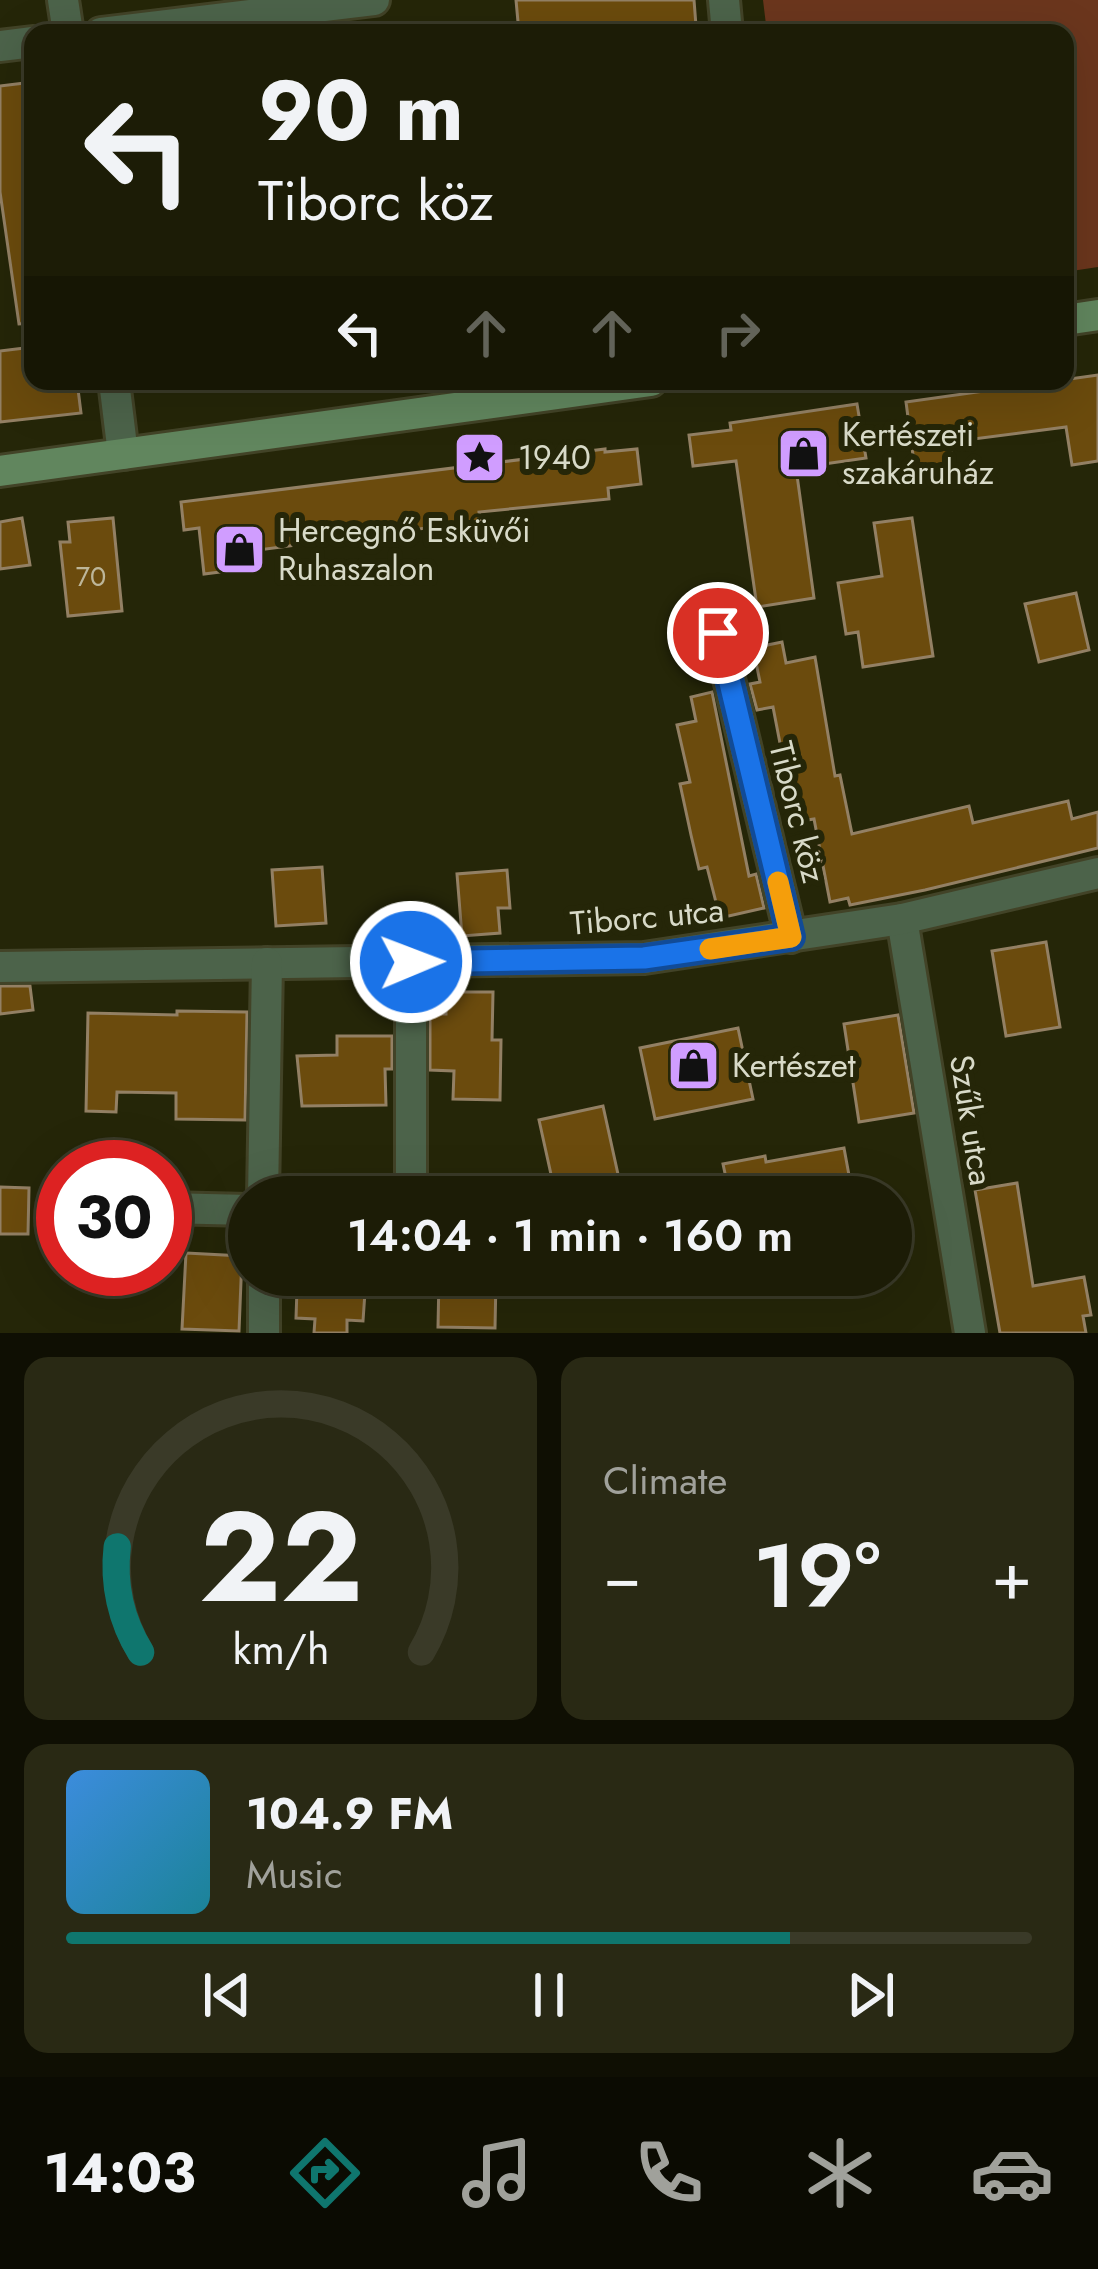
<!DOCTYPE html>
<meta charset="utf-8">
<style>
body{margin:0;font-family:Jost,sans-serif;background:#292914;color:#f1f3f6;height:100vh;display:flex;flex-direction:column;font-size:45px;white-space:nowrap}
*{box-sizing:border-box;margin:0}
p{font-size:39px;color:#a0a19b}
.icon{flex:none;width:66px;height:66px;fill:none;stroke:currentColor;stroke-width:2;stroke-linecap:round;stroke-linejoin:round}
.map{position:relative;height:1333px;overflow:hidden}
.side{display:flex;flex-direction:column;gap:24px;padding:24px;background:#0f0f03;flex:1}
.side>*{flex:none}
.guide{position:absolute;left:24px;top:24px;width:1050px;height:366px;border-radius:24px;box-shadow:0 12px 48px #0002,0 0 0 3px #3a3a28;background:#1c1c06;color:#f1f3f6;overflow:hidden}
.speed{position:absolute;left:36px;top:1140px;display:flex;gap:24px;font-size:60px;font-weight:700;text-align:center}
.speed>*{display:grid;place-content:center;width:156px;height:156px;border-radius:50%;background:#1c1c06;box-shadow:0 12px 48px #0002,0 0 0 3px #3a3a28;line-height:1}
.speed .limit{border:18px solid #d22;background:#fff;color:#111}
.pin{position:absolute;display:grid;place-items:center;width:102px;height:102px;color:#fff;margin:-51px;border:6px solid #fff;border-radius:50%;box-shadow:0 3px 12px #0007}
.me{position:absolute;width:132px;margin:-66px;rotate:89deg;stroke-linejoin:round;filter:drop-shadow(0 0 9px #0008)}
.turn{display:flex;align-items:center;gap:42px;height:252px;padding:0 36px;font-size:54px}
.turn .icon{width:156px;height:156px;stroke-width:2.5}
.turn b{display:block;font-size:84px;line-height:102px}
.lanes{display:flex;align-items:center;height:114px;padding:0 36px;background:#0003;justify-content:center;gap:60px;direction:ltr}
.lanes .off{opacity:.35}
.big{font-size:90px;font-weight:600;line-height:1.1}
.side .widget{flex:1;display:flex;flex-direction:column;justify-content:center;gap:18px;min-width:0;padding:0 42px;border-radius:24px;background:#292914}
.side .dial{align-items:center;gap:0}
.dial svg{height:312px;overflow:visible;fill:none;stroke:#3a3a28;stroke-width:7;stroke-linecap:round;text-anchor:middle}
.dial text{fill:#f1f3f6;stroke:none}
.song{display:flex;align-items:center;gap:36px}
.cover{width:144px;height:144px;border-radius:18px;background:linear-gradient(135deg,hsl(210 70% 55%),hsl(190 70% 35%))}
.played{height:12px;border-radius:6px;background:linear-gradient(90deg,#0f766e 75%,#3a3a28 75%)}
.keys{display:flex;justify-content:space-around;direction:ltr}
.heat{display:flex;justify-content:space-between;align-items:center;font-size:66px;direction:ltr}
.side .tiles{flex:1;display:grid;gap:24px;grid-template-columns:1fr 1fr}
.widget:last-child{grid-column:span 2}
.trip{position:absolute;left:228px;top:1176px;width:684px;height:120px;border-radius:60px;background:#1c1c06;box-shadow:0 12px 48px #0002,0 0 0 3px #3a3a28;font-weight:600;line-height:120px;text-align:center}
.menu{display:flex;height:192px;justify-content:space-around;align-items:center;background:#0b0b02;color:#a0a19b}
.menu .icon{width:84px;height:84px}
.menu .current{color:#0f766e}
.menu b{font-size:54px;color:#f1f3f6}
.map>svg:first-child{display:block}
.green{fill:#6b361d}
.building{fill:#6b4b0d;stroke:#938064;stroke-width:3}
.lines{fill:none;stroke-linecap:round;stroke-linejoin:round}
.street-casing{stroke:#424327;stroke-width:36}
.secondary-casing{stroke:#424327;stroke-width:36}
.street{stroke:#4c634a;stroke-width:30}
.secondary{stroke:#61865e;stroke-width:30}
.route-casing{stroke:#114b97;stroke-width:30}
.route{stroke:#1a73e8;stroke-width:21}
.slow{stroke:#f59e0b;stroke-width:21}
.labels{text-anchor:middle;stroke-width:12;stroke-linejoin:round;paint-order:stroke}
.number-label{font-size:27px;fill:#bdb699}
.poi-label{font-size:33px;fill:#d8dac8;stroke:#252608;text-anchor:start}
.street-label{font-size:33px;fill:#d8dac8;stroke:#252608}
</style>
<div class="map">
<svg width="1098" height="1333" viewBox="0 0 1098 1333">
<rect width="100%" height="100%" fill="#252608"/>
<!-- green -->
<path class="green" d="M763,0H1098V267L1065,272V33H767Z"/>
<!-- building -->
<g class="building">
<path d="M516,0H694L696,26L615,33H519Z"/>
<path d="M33,82V323L19,324L0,192V86Z"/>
<path d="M33,347V381H77L81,413L0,422V351Z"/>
<path d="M1098,375V461L1072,465L1066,427L950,442L954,473L916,478L906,402Z"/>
<path d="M857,404L866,458L796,468L814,598L757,607L736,461L693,466L689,435L731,430L730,423Z"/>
<path d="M605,449V452L637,449L641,484L608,488L609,499L479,512L480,521L258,550L260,567L204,574L199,528L184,530L181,502Z"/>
<path d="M22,518L30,565L0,569V522Z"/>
<path d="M113,518L122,611L68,616L60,542H70L68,522Z"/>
<path d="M912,518L933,656L863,667L858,632L846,634L838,583L882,576L874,523Z"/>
<path d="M1076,593L1089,650L1039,662L1025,604Z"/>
<path d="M782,642L786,663L815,657L835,776L840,775L852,834L969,806L973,823L1068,801L1072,819L1098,812V848L925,890L850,905L848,898L830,902L814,819L801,821L790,763L784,764L773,707L757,710L750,684L760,682L753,648Z"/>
<path d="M712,692L749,876L756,874L764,908L720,918L707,867L699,869L691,835L680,784L690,782L677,725L696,721L691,697Z"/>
<path d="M322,867L326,923L276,926L272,870Z"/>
<path d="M507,870L510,908H498L500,933L462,936L457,874Z"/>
<path d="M1046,942L1060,1027L1006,1036L992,951Z"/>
<path d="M0,986H30L33,1010L0,1014Z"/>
<path d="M446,992H493L492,1040H501L500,1100L453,1099L454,1071L430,1070V1014H446Z"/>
<path d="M177,1011L247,1012L245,1120L176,1119V1093L117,1092L116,1112L86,1111L88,1013L177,1015Z"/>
<path d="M898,1015L914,1113L859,1122L844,1024Z"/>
<path d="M738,1028L753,1099L655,1119L640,1048Z"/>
<path d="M337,1036H392V1069H385L386,1105L302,1106L297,1056L337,1055Z"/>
<path d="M603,1106L623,1197H556L539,1120Z"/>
<path d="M844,1148L853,1197H798L795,1179L729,1192L723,1164L765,1156L766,1162Z"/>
<path d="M1017,1183L1033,1286L1084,1277L1091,1315L1083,1316L1086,1333H1000L975,1190Z"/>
<path d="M0,1187L29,1188L28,1234H0Z"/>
<path d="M186,1253L242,1256L239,1331L182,1329Z"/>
<path d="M439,1278L496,1279L495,1328L438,1327Z"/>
<path d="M297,1289L365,1292L363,1321L347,1320V1333H314L315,1319L296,1318Z"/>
</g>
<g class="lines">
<defs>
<g id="street">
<path d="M63,0L68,33"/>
<path d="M724,0L727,33"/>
<path d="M101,33L374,0"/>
<path d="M0,46L33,42"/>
<path d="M114,381L123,454"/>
<path d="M718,633L791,937"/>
<path d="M902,919L970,1333"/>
<path d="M0,967L644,958L902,919L1098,873"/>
<path d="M263,1197L267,963"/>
<path d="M411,1197V961"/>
<path d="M165,1208L249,1210"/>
<path d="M264,1275V1333"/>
</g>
<g id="secondary">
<path d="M1065,320L1098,315"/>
<path d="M0,471L651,381"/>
</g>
</defs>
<!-- street casing -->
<use href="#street" class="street-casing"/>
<!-- secondary casing -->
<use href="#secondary" class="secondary-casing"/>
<!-- street -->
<use href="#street" class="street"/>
<!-- secondary -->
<use href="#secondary" class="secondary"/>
</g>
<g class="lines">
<defs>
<path id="route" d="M411,962L644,958L791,937L718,633"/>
</defs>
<!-- route casing -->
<use href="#route" class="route-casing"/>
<!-- route -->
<use href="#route" class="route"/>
<!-- slow -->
<path class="slow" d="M710,949L791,937L778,882"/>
</g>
<!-- icons -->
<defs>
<symbol id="shop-square" viewBox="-11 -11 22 22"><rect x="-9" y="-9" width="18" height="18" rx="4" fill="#d09dff" stroke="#252608"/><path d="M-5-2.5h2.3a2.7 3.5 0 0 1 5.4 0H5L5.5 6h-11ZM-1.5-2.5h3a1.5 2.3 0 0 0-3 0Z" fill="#111"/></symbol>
<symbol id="sight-square" viewBox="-11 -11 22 22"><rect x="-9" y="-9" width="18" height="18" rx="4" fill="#d09dff" stroke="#252608"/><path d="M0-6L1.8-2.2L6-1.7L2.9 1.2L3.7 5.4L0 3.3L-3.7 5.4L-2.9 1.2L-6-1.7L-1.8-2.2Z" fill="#111"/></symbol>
</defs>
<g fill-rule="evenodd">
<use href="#shop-square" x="774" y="424" width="59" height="59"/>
<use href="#sight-square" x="450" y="428" width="59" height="59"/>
<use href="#shop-square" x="210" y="520" width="59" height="59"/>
<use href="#shop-square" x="664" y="1036" width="59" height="59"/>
</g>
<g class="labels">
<!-- number labels -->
<g class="number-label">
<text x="91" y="586">70</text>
</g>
<!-- poi labels -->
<g class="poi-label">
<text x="842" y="446">Kertészeti<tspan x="842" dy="38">szakáruház</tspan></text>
<text x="518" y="469">1940</text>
<text x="278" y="542">Hercegnő Esküvői<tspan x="278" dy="38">Ruhaszalon</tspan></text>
<text x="732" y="1077">Kertészet</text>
</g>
<!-- street labels -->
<g class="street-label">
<text transform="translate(798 812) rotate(76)" y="12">Tiborc köz</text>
<text transform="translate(647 916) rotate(-5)" y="12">Tiborc utca</text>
<text transform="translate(972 1120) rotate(81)" y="12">Szűk utca</text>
</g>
</g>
</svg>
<div class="speed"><div class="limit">30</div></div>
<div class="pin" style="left:718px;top:633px;background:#d93025"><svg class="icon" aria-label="arrive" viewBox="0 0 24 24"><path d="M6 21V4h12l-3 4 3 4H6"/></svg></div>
<svg class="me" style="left:411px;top:962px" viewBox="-20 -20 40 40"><circle r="17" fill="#1a73e8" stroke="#fff" stroke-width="3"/><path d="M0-11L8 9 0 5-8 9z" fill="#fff"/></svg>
<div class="trip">14:04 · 1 min · 160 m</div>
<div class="guide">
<div class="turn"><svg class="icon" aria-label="left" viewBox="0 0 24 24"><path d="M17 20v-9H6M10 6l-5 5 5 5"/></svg><div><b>90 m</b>Tiborc köz</div></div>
<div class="lanes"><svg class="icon" aria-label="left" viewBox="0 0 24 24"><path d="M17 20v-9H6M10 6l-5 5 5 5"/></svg><svg class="icon off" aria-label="ahead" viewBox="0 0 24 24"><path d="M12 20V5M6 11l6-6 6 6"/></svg><svg class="icon off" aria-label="ahead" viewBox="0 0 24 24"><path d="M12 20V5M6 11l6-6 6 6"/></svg><svg class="icon off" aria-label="right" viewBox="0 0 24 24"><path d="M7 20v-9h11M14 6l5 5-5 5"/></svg></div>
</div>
</div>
<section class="side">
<div class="tiles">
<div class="widget dial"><svg viewBox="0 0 100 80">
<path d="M14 69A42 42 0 1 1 86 69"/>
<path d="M14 69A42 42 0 0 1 8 42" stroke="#0f766e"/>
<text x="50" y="56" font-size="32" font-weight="700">22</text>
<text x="50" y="72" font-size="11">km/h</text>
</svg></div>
<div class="widget"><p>Climate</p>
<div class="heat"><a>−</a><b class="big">19°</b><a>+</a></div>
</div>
<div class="widget">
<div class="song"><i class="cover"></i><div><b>104.9 FM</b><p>Music</p></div></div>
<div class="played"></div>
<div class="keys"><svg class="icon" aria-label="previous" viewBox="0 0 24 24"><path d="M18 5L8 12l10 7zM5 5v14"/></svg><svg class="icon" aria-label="pause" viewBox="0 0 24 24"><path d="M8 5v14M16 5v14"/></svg><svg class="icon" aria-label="next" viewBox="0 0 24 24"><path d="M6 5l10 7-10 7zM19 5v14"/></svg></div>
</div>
</div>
</section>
<nav class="menu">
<b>14:03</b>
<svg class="icon current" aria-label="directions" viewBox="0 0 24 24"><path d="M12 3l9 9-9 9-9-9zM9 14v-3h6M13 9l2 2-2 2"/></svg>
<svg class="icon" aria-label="music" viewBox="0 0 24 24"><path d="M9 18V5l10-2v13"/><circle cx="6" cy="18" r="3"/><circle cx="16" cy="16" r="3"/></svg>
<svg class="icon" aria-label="phone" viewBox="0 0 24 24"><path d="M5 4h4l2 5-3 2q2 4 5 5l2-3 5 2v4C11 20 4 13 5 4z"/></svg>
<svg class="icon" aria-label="climate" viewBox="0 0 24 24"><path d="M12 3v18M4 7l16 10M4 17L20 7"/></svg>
<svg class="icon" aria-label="car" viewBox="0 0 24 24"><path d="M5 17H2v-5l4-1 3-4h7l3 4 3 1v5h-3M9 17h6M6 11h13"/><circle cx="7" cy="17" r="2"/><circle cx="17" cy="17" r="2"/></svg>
</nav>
